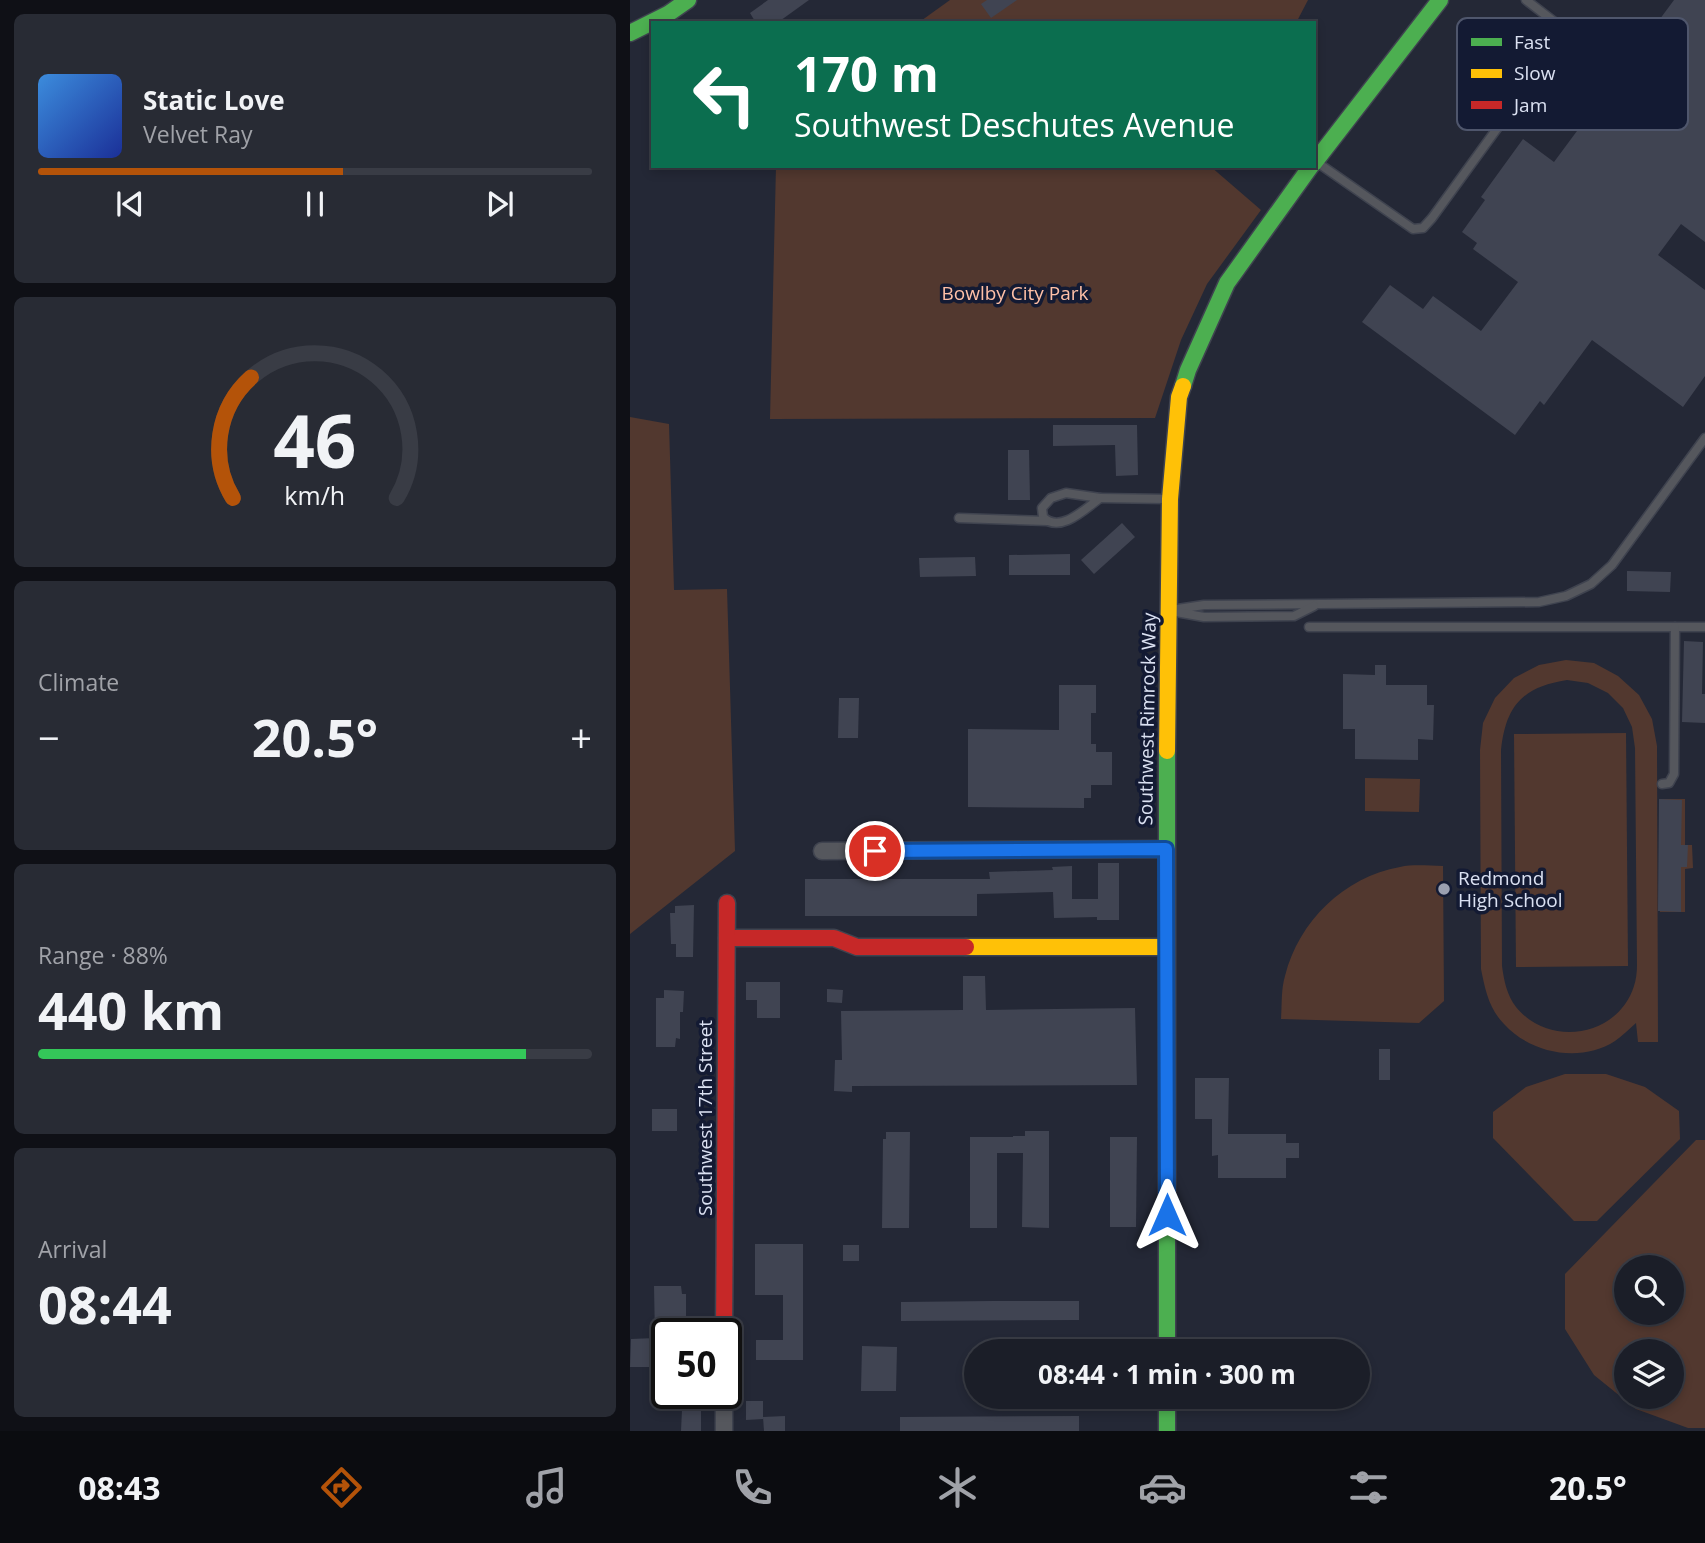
<!DOCTYPE html>
<meta charset="utf-8">
<style>
body{margin:0;font-family:"Open Sans",sans-serif;background:#282b34;color:#f1f3f6;height:100vh;display:flex;flex-direction:column;font-size:26px;white-space:nowrap}
*{box-sizing:border-box;margin:0}
p{font-size:23px;color:#a0a2a8}
.icon{flex:none;width:38px;height:38px;fill:none;stroke:currentColor;stroke-width:2;stroke-linecap:round;stroke-linejoin:round}
.map{position:relative;flex:1;overflow:hidden}
.panel{display:flex;flex-direction:column;gap:14px;padding:14px;background:#0f1016;width:630px}
.panel>*{flex:none}
.guide{position:absolute;left:21px;top:21px;width:665px;height:147px;border-radius:0px;box-shadow:0 4px 10px #0003,0 0 0 2px #393c45;background:#0b6e4f;color:#fff;overflow:hidden}
.fabs{position:absolute;left:984px;top:1255px;display:grid;gap:14px}
.fabs a{display:grid;place-items:center;width:70px;height:70px;border-radius:50%;background:#1b1e28;box-shadow:0 4px 10px #0003,0 0 0 2px #393c45;font-size:35px}
.speed{position:absolute;left:21px;top:1318px;display:flex;gap:14px;font-size:35px;font-weight:700;text-align:center}
.speed>*{display:grid;place-content:center;width:91px;height:91px;border-radius:50%;background:#1b1e28;box-shadow:0 4px 10px #0003,0 0 0 2px #393c45;line-height:1}
.speed .limit{border:4px solid #111;border-radius:10px;background:#fff;color:#111}
.pin{position:absolute;display:grid;place-items:center;width:60px;height:60px;color:#fff;margin:-30px;border:4px solid #fff;border-radius:50%;box-shadow:0 2px 7px #0007}
.me{position:absolute;width:77px;margin:-38px;rotate:0deg;stroke-linejoin:round;filter:drop-shadow(0 0 5px #0008)}
.turn{display:flex;align-items:center;gap:24px;height:147px;padding:0 28px;font-size:32px}
.turn .icon{width:91px;height:91px;stroke-width:2.5}
.turn b{display:block;font-size:49px;line-height:60px}
.big{font-size:52px;font-weight:700;line-height:1.1}
.panel .tile{flex:1;display:flex;flex-direction:column;justify-content:center;gap:10px;min-width:0;padding:0 24px;border-radius:10px;background:#282b34}
.panel .dial{align-items:center;gap:0}
.dial svg{height:182px;overflow:visible;fill:none;stroke:#393c45;stroke-width:7;stroke-linecap:round;text-anchor:middle}
.dial text{fill:#f1f3f6;stroke:none}
.song{display:flex;align-items:center;gap:21px}
.cover{width:84px;height:84px;border-radius:10px;background:linear-gradient(135deg,hsl(210 70% 55%),hsl(230 70% 35%))}
.played{height:7px;border-radius:4px;background:linear-gradient(90deg,#b45309 55%,#393c45 55%)}
.keys{display:flex;justify-content:space-around;direction:ltr}
.heat{display:flex;justify-content:space-between;align-items:center;font-size:38px;direction:ltr}
.charge{height:10px;border-radius:5px;background:linear-gradient(90deg,#34c759 88%,#393c45 0)}
.trip{position:absolute;left:334px;top:1339px;width:406px;height:70px;border-radius:35px;background:#1b1e28;box-shadow:0 4px 10px #0003,0 0 0 2px #393c45;font-weight:700;line-height:70px;text-align:center}
.tab-bar{display:flex;height:112px;justify-content:space-around;align-items:center;background:#0b0c10;color:#a0a2a8}
.tab-bar .icon{width:49px;height:49px}
.tab-bar .active{color:#b45309}
.tab-bar b{font-size:32px;color:#f1f3f6}
main{display:flex;flex:1;min-height:0}
.map>svg:first-child{display:block}
.green{fill:#52382f;fill-rule:evenodd}
.building{fill:#404452}
.lines{fill:none;stroke-linecap:round;stroke-linejoin:round}
.lane-casing{stroke:#3f434f;stroke-width:11}
.street-casing{stroke:#3f434f;stroke-width:19}
.fast-casing{stroke:#3f434f;stroke-width:19}
.slow-casing{stroke:#3f434f;stroke-width:19}
.jam-casing{stroke:#3f434f;stroke-width:19}
.lane{stroke:#55575d;stroke-width:8}
.street{stroke:#55575d;stroke-width:16}
.fast{stroke:#4caf50;stroke-width:16}
.slow{stroke:#ffc107;stroke-width:16}
.jam{stroke:#c62828;stroke-width:16}
.route-casing{stroke:#114b97;stroke-width:18}
.route{stroke:#1a73e8;stroke-width:12}
.poi-dot{fill:#9ba0b0;stroke:#131a33;stroke-width:2.5}
.labels{text-anchor:middle;stroke-width:7;stroke-linejoin:round;paint-order:stroke}
.park-label{font-size:19px;fill:#ffc0a7;stroke:#131a33}
.street-label{font-size:19px;fill:#dbe1f2;stroke:#131a33}
.poi-label{font-size:19px;fill:#dbe1f2;stroke:#131a33;text-anchor:start}
.key{fill:#131a33;stroke:#4f566c;stroke-width:2}
.key-label{font-size:19px;fill:#dbe1f2}
</style>
<main>
<section class="panel">
<div class="tile">
<div class="song"><i class="cover"></i><div><b>Static Love</b><p>Velvet Ray</p></div></div>
<div class="played"></div>
<div class="keys"><svg class="icon" aria-label="previous" viewBox="0 0 24 24"><path d="M18 5L8 12l10 7zM5 5v14"/></svg><svg class="icon" aria-label="pause" viewBox="0 0 24 24"><path d="M8 5v14M16 5v14"/></svg><svg class="icon" aria-label="next" viewBox="0 0 24 24"><path d="M6 5l10 7-10 7zM19 5v14"/></svg></div>
</div>
<div class="tile dial"><svg viewBox="0 0 100 80">
<path d="M14 69A42 42 0 1 1 86 69"/>
<path d="M14 69A42 42 0 0 1 22 16" stroke="#b45309"/>
<text x="50" y="56" font-size="32" font-weight="700">46</text>
<text x="50" y="72" font-size="11">km/h</text>
</svg></div>
<div class="tile"><p>Climate</p>
<div class="heat"><a>−</a><b class="big">20.5°</b><a>+</a></div>
</div>
<div class="tile"><p>Range · 88%</p><b class="big">440 km</b><div class="charge"></div></div>
<div class="tile"><p>Arrival</p><b class="big">08:44</b></div>
</section>
<div class="map">
<svg width="1075" height="1431" viewBox="0 0 1075 1431">
<rect width="100%" height="100%" fill="#242836"/>
<!-- green -->
<g class="green">
<path d="M320,0H678L666,23H288Z"/>
<path d="M146,166H580L631,210L577,284L551,340L525,418L140,419Z"/>
<path d="M0,417L39,424L44,590L97,589L105,851L0,934Z"/>
<path d="M936,660L964,663L988,676L1009,695L1022,719L1027,746L1028,1042H1008L1006,1023C999,1029 992,1036 985,1041C951,1063 901,1054 874,1024C859,1009 855,989 851,969L850,750L853,723L865,698L884,678L909,665ZM937,680L958,683L978,693L993,708L1002,727L1005,748L1007,965C1007,972 1006,980 1004,986C988,1037 919,1048 886,1007C877,995 874,981 872,966L871,750C876,705 893,687 937,680Z"/>
<path d="M996,733L998,966L886,967L884,734Z"/>
<path d="M735,778L790,779L789,812L735,811Z"/>
<path d="M1029,799H1055V845H1062L1063,868L1055,869V912H1030Z"/>
<path d="M813,866L814,1001L789,1023L651,1019C652,1005 651,989 655,976C669,921 714,877 770,867C784,864 799,866 813,866Z"/>
<path d="M935,1074H976L1015,1087L1049,1111L1050,1139L967,1221H944L863,1138V1112L896,1087Z"/>
<path d="M1066,1140H1075V1428H1058L1006,1409L964,1375L935,1329V1274ZM996,1267H1041V1312H996ZM996,1351H1041V1396H996Z"/>
</g>
<!-- building -->
<g class="building">
<path d="M138,0H179L147,23H126L120,13Z"/>
<path d="M357,0H387L361,18L351,4Z"/>
<path d="M1044,0H1075V242L1051,224L1028,255L1075,290V376L1053,407L962,340L914,405L910,401L885,435L732,322L760,285L793,309L803,296L851,331L888,282L843,249L847,243L832,232L855,200L851,197L893,139L924,162Z"/>
<path d="M423,425H507L508,475L486,476L485,445L423,446Z"/>
<path d="M378,450H399L400,500H378Z"/>
<path d="M492,523L505,537L464,574L451,560Z"/>
<path d="M440,554V575H379V555Z"/>
<path d="M345,557L346,576L290,577L289,558Z"/>
<path d="M997,571L1041,572L1040,592L997,591Z"/>
<path d="M1054,641L1073,642L1072,694H1075V723L1052,722Z"/>
<path d="M745,665H756V685H797V705H804L803,740L788,739V760L725,759V729H713V674L745,675Z"/>
<path d="M429,685H466V713H461V744H466V752H482V785H461V798H454V808L338,807V729L429,730Z"/>
<path d="M209,698H229L228,738H208Z"/>
<path d="M1029,799L1052,800L1051,845H1058L1057,867H1051V912L1028,911Z"/>
<path d="M468,863H489V920H467V917L424,918L423,892L347,894V916H175V879H360L359,872L423,870L422,867L442,866V899H468Z"/>
<path d="M64,905L63,957H46V944H41L40,913H45V906Z"/>
<path d="M333,976H355L356,1010L505,1008L507,1085L222,1086V1092L204,1091L205,1060H212L211,1011L333,1010Z"/>
<path d="M116,982H150V1018H127V1000H116Z"/>
<path d="M197,989L213,990L212,1003L197,1002Z"/>
<path d="M34,990L54,991L53,1012H50V1039L46,1038L45,1047H26V998H34Z"/>
<rect x="749" y="1049" width="11" height="31"/>
<path d="M565,1078H599L598,1134H656V1143H669V1158H656V1178H588V1155L582,1156V1119H565Z"/>
<rect x="22" y="1109" width="25" height="22"/>
<path d="M395,1131H419V1228L392,1227L393,1153H367V1228H340V1137H383V1136H395Z"/>
<path d="M256,1132H280L279,1228H252L253,1139H256Z"/>
<path d="M480,1137H507L506,1227H480Z"/>
<path d="M125,1244H173V1360H126V1340H153V1295H125Z"/>
<rect x="213" y="1245" width="16" height="16"/>
<path d="M24,1286H51L52,1294H56V1321H52V1329L37,1330V1367H0L1,1339L25,1338Z"/>
<path d="M362,1301H449V1320L271,1321V1302Z"/>
<path d="M232,1346L267,1347L266,1391H231Z"/>
<path d="M116,1401H133V1419L116,1420Z"/>
<path d="M52,1410H71V1431H51Z"/>
<path d="M155,1416V1431H134L133,1417Z"/>
<path d="M449,1416V1431H270V1417Z"/>
</g>
<g class="lines">
<defs>
<g id="lane">
<path d="M688,163L783,229L793,228L802,218L927,46L930,29L926,23L896,0"/>
<path d="M436,493L470,498C455,509 430,534 413,517L412,508L421,498Z"/>
<path d="M470,498L537,499"/>
<path d="M329,518L417,521"/>
<path d="M541,610L574,605L909,602L936,596L961,584L982,565L1075,438"/>
<path d="M546,612L574,617L664,616L684,606"/>
<path d="M679,627H1075"/>
<path d="M1032,784L1039,783L1044,774L1045,627"/>
</g>
<g id="street">
<path d="M192,851L536,849"/>
<path d="M94,1393V1431"/>
</g>
<g id="fast">
<path d="M0,33L38,14L58,0"/>
<path d="M684,163L810,0"/>
<path d="M553,386L558,370L597,283L681,166"/>
<path d="M537,1351V751"/>
<path d="M537,1396V1431"/>
</g>
<g id="slow">
<path d="M537,751L540,499L549,397L553,386"/>
<path d="M336,947H536"/>
</g>
<g id="jam">
<path d="M97,938H204L227,947H336"/>
<path d="M94,1334L97,903"/>
</g>
</defs>
<!-- lane casing -->
<use href="#lane" class="lane-casing"/>
<!-- street casing -->
<use href="#street" class="street-casing"/>
<!-- fast casing -->
<use href="#fast" class="fast-casing"/>
<!-- slow casing -->
<use href="#slow" class="slow-casing"/>
<!-- jam casing -->
<use href="#jam" class="jam-casing"/>
<!-- lane -->
<use href="#lane" class="lane"/>
<!-- street -->
<use href="#street" class="street"/>
<!-- fast -->
<use href="#fast" class="fast"/>
<!-- slow -->
<use href="#slow" class="slow"/>
<!-- jam -->
<use href="#jam" class="jam"/>
</g>
<g class="lines">
<defs>
<path id="route" d="M245,851L536,849L537,1215"/>
</defs>
<!-- route casing -->
<use href="#route" class="route-casing"/>
<!-- route -->
<use href="#route" class="route"/>
</g>
<!-- markers -->
<circle class="poi-dot" cx="814" cy="889" r="7"/>
<g class="labels">
<!-- park labels -->
<g class="park-label">
<text x="385" y="300">Bowlby City Park</text>
</g>
<!-- street labels -->
<g class="street-label">
<text transform="translate(517 719) rotate(-89)" y="7">Southwest Rimrock Way</text>
<text transform="translate(75 1118) rotate(-90)" y="7">Southwest 17th Street</text>
</g>
<!-- poi labels -->
<g class="poi-label">
<text x="828" y="885">Redmond<tspan x="828" dy="22">High School</tspan></text>
</g>
</g>
<!-- legend -->
<rect x="827" y="18" width="231" height="112" rx="10" class="key"/>
<rect x="841" y="38" width="31" height="8" fill="#4caf50"/>
<rect x="841" y="69" width="31" height="9" fill="#ffc107"/>
<rect x="841" y="101" width="31" height="8" fill="#c62828"/>
<g class="key-label">
<text x="884" y="49">Fast</text>
<text x="884" y="80">Slow</text>
<text x="884" y="112">Jam</text>
</g>
</svg>
<div class="fabs">
<a><svg class="icon" aria-label="search" viewBox="0 0 24 24"><circle cx="10" cy="10" r="6"/><path d="M15 15l6 6"/></svg></a>
<a><svg class="icon" aria-label="layers" viewBox="0 0 24 24"><path d="M12 4l9 5-9 5-9-5zM3 14l9 5 9-5"/></svg></a>
</div>
<div class="speed"><div class="limit">50</div></div>
<div class="pin" style="left:245px;top:851px;background:#d93025"><svg class="icon" aria-label="arrive" viewBox="0 0 24 24"><path d="M6 21V4h12l-3 4 3 4H6"/></svg></div>
<svg class="me" style="left:537px;top:1215px" viewBox="-20 -20 40 40"><path d="M0-17L14 15 0 8-14 15z" fill="#1a73e8" stroke="#fff" stroke-width="4"/></svg>
<div class="trip">08:44 · 1 min · 300 m</div>
<div class="guide">
<div class="turn"><svg class="icon" aria-label="left" viewBox="0 0 24 24"><path d="M17 20v-9H6M10 6l-5 5 5 5"/></svg><div><b>170 m</b>Southwest Deschutes Avenue</div></div>
</div>
</div>
</main>
<nav class="tab-bar">
<b>08:43</b>
<svg class="icon active" aria-label="directions" viewBox="0 0 24 24"><path d="M12 3l9 9-9 9-9-9zM9 14v-3h6M13 9l2 2-2 2"/></svg>
<svg class="icon" aria-label="music" viewBox="0 0 24 24"><path d="M9 18V5l10-2v13"/><circle cx="6" cy="18" r="3"/><circle cx="16" cy="16" r="3"/></svg>
<svg class="icon" aria-label="phone" viewBox="0 0 24 24"><path d="M5 4h4l2 5-3 2q2 4 5 5l2-3 5 2v4C11 20 4 13 5 4z"/></svg>
<svg class="icon" aria-label="climate" viewBox="0 0 24 24"><path d="M12 3v18M4 7l16 10M4 17L20 7"/></svg>
<svg class="icon" aria-label="car" viewBox="0 0 24 24"><path d="M5 17H2v-5l4-1 3-4h7l3 4 3 1v5h-3M9 17h6M6 11h13"/><circle cx="7" cy="17" r="2"/><circle cx="17" cy="17" r="2"/></svg>
<svg class="icon" aria-label="filters" viewBox="0 0 24 24"><path d="M4 7h16M4 17h16"/><circle cx="9" cy="7" r="2"/><circle cx="15" cy="17" r="2"/></svg>
<b>20.5°</b>
</nav>
